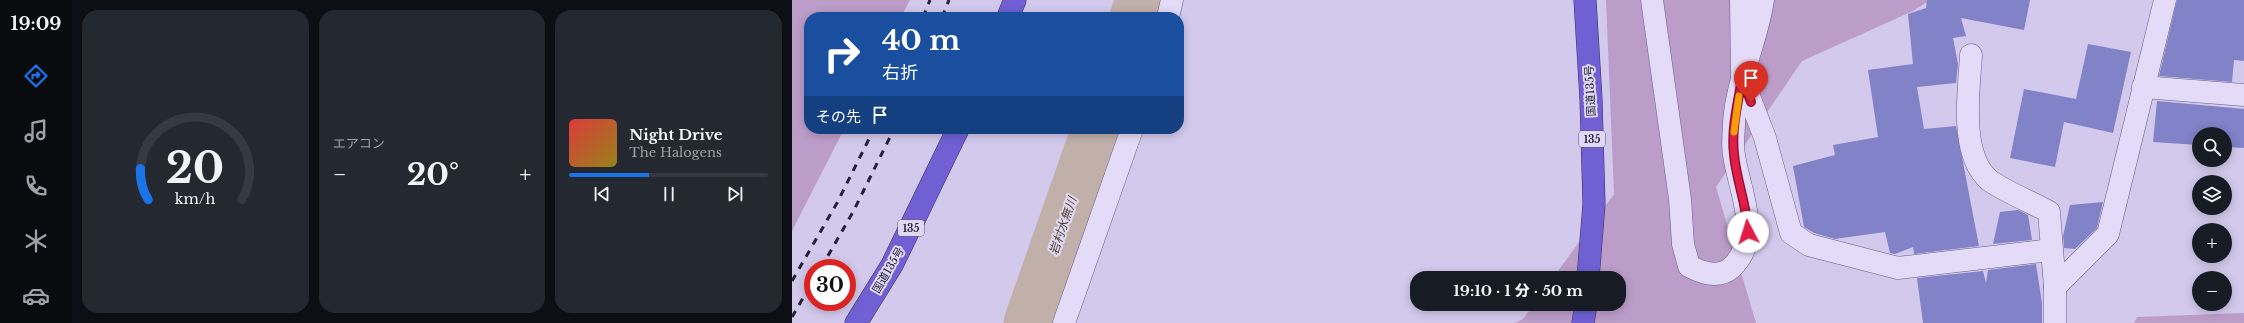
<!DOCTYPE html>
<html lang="ja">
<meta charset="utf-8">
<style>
body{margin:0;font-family:"Libre Baskerville","Noto Sans JP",serif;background:#242831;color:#f1f3f6;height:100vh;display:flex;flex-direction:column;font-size:15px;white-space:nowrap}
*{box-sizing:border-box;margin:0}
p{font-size:13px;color:#9ea1a6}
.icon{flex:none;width:22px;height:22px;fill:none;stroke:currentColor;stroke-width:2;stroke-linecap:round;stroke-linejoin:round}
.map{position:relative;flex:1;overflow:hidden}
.side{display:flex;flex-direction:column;gap:10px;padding:10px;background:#0d0f14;width:720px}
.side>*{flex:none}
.hud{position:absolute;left:12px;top:12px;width:380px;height:122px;border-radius:16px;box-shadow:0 2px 10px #0003;background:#1a4fa0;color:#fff;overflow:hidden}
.buttons{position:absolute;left:1400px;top:127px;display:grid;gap:8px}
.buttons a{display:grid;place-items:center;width:40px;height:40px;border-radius:50%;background:#171b24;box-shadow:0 2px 10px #0003;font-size:20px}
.speed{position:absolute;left:12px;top:259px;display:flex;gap:8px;font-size:20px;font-weight:700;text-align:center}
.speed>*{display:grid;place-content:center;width:52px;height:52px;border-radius:50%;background:#171b24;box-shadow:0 2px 10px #0003;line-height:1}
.speed .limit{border:6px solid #d22;background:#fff;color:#111}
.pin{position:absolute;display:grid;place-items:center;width:34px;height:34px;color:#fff;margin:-41px -17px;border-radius:50% 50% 50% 0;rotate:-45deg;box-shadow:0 0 4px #0007}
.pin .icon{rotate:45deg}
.me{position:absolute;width:44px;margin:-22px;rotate:355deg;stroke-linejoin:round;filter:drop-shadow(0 0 3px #0008)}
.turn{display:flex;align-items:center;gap:14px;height:84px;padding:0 12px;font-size:18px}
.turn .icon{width:52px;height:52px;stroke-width:2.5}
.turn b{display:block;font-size:28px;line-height:34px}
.then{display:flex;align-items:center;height:38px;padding:0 12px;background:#0003;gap:8px;font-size:15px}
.big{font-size:30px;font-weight:800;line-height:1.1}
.side .widget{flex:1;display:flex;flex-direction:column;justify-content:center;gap:6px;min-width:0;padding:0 14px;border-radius:16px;background:#242831}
.side .dial{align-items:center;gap:0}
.dial svg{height:104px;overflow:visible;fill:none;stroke:#363941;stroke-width:7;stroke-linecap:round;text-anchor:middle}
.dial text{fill:#f1f3f6;stroke:none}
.song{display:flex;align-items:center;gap:12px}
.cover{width:48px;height:48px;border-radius:6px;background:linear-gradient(135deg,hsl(0 70% 55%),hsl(50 70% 35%))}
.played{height:4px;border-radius:2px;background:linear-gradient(90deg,#1a73e8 40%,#363941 40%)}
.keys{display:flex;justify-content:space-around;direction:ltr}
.heat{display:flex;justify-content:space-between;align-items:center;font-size:22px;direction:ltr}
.side .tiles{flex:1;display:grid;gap:10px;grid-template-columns:repeat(3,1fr)}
.trip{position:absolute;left:618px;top:271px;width:216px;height:40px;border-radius:16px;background:#171b24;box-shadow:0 2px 10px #0003;font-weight:800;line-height:40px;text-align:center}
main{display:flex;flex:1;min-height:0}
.menu{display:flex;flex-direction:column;width:72px;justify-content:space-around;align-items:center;background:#090b0e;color:#9ea1a6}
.menu .icon{width:28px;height:28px}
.menu .selected{color:#1a73e8}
.menu b{font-size:18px;color:#f1f3f6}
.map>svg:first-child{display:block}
.green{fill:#bc9dc9}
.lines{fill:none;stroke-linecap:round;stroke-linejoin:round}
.river{stroke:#c0b0a9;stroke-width:51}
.building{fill:#8182c7}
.street-casing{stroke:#635e87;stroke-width:23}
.highway-casing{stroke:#343255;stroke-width:23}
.street{stroke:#e3dbf7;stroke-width:22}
.highway{stroke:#7060d4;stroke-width:22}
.rail{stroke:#222138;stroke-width:3;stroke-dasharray:7 7;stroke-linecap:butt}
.route-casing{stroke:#92132f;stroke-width:10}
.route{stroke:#e11d48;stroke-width:7}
.slow{stroke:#f59e0b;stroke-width:7}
.labels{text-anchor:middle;stroke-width:4;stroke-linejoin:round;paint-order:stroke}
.shield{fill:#e0d8f4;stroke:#5b5870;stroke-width:1}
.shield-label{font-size:10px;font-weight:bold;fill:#222138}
.street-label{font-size:11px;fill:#222138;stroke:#e0d8f4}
.water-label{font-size:12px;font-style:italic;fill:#574531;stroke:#e0d8f4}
</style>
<main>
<nav class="menu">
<b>19:09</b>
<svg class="icon selected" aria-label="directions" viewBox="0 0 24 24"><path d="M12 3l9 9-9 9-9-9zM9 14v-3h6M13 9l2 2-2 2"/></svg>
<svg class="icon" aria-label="music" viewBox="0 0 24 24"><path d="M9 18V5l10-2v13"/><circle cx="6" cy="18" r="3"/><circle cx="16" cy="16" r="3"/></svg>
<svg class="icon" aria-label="phone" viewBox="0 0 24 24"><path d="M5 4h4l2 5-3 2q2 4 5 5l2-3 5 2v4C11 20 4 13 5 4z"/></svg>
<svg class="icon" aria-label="climate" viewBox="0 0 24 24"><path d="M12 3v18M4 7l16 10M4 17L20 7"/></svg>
<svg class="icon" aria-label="car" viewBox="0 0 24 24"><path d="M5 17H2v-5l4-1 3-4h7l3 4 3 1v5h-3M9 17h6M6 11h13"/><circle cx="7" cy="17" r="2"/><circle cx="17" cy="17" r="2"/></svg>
</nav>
<section class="side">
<div class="tiles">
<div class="widget dial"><svg viewBox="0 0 100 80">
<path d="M14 69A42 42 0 1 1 86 69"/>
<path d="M14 69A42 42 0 0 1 8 45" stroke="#1a73e8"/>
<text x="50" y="56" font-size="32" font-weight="700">20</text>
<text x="50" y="72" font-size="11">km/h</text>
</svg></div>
<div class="widget"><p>エアコン</p>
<div class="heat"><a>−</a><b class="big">20°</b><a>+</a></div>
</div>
<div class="widget">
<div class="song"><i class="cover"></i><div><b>Night Drive</b><p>The Halogens</p></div></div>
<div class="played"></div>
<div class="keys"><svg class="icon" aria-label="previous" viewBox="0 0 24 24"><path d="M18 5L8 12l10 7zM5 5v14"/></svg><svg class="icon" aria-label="pause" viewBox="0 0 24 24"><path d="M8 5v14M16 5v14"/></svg><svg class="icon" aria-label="next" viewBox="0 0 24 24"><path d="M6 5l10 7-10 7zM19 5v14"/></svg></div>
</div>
</div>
</section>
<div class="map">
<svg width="1452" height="323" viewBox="0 0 1452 323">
<rect width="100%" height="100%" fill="#d2c9ec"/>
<!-- green -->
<g class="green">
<path d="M0,0H118L109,17H17V129H52L0,231Z"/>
<path d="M814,0H1138L1121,11L1010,61L924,187L964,323H723L731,319L742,304H827V278H761L822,194Z"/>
<path d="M1452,313V323H1342L1345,317Z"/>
</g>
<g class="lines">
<!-- river -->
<g class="river">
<path d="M343,17L349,0"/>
<path d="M237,323L305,129"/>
</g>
</g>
<!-- building -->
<g class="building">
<path d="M1135,0H1238L1232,30L1169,18L1174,36L1161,38L1166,64L1164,83L1125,87L1132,129L1164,126L1187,246L1122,254L1121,247L1103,254L1098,253L1093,232L1043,239L1022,233L1012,227L1001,166L1043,155L1041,145L1086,137L1076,70L1121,64L1116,14L1134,8Z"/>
<path d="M1385,0H1452V61L1442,60L1440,82L1367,76Z"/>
<path d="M1296,44L1339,52L1321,133L1272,122L1263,167L1218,158L1232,89L1284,99Z"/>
<path d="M1365,101L1452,109V148L1433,147V134H1407V145L1361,142Z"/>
<path d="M1311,202L1305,228L1283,249L1272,248L1271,236L1278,205Z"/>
<path d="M1226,210L1236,215L1240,240L1201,244L1208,212Z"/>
<path d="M1244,264L1250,303V323H1131L1125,278L1191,271L1194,283L1196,270Z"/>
</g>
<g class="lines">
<defs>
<g id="street">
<path d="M860,0L888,199L891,244L897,266C910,273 926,279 939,268C972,238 947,191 942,155C940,145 942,132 942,122C945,80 965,41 971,0"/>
<path d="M949,0L950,78L973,138L999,233L1017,245L1106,268L1259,250"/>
<path d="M376,17L380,0"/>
<path d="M1179,55C1177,90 1167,154 1197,180C1210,190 1241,203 1257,212L1263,287V323"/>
<path d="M1351,87L1452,95"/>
<path d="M1263,287L1316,234L1373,0"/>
<path d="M272,323L340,129"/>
</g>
<g id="highway">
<path d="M793,0L799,99L802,204L796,278"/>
<path d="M216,17L223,0"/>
<path d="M64,323L100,265L166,129"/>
<path d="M791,323L794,304"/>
</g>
</defs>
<!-- street casing -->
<use href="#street" class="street-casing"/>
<!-- highway casing -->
<use href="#highway" class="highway-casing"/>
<!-- street -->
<use href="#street" class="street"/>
<!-- highway -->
<use href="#highway" class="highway"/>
<!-- rail -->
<g class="rail">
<path d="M131,17L138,0"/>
<path d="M150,17L157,0"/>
<path d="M29,268L61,212L102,129"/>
<path d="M0,281L45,203L82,129"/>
<path d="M0,317L21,281"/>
</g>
</g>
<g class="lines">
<defs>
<path id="route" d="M956,232C955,205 944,180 942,154C939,129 946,103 950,78L959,102"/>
</defs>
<!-- route casing -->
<use href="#route" class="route-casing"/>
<!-- route -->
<use href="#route" class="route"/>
<!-- slow -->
<path class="slow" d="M942,132L947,96"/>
</g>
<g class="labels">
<!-- shield labels -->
<g class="shield">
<rect x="787" y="131" width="26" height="16" rx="3"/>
<rect x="106" y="220" width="26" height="16" rx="3"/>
</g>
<g class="shield-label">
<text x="800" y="143">135</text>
<text x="119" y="232">135</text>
</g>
<!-- street labels -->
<g class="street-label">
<text transform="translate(798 91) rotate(-93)" y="4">国道135号</text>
<text transform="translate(96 270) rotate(-60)" y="4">国道135号</text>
</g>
<!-- water labels -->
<g class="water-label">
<text transform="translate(271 226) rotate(-71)" y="4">岩村水無川</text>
</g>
</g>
</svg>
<div class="buttons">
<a><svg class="icon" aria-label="search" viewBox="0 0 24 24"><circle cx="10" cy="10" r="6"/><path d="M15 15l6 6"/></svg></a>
<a><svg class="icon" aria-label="layers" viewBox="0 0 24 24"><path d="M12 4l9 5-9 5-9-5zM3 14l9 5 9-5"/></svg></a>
<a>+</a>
<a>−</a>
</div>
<div class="speed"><div class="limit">30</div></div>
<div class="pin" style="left:959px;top:102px;background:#d93025"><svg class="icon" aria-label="arrive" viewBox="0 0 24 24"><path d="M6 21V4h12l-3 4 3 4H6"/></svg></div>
<svg class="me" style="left:956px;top:232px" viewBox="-20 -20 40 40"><circle r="19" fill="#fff"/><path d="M0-13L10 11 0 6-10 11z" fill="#e11d48"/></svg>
<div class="trip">19:10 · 1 分 · 50 m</div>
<div class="hud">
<div class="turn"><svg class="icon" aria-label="right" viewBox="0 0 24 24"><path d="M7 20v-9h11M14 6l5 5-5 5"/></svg><div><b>40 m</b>右折</div></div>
<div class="then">その先<svg class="icon" aria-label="arrive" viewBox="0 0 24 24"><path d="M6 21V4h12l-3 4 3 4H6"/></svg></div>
</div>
</div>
</main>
